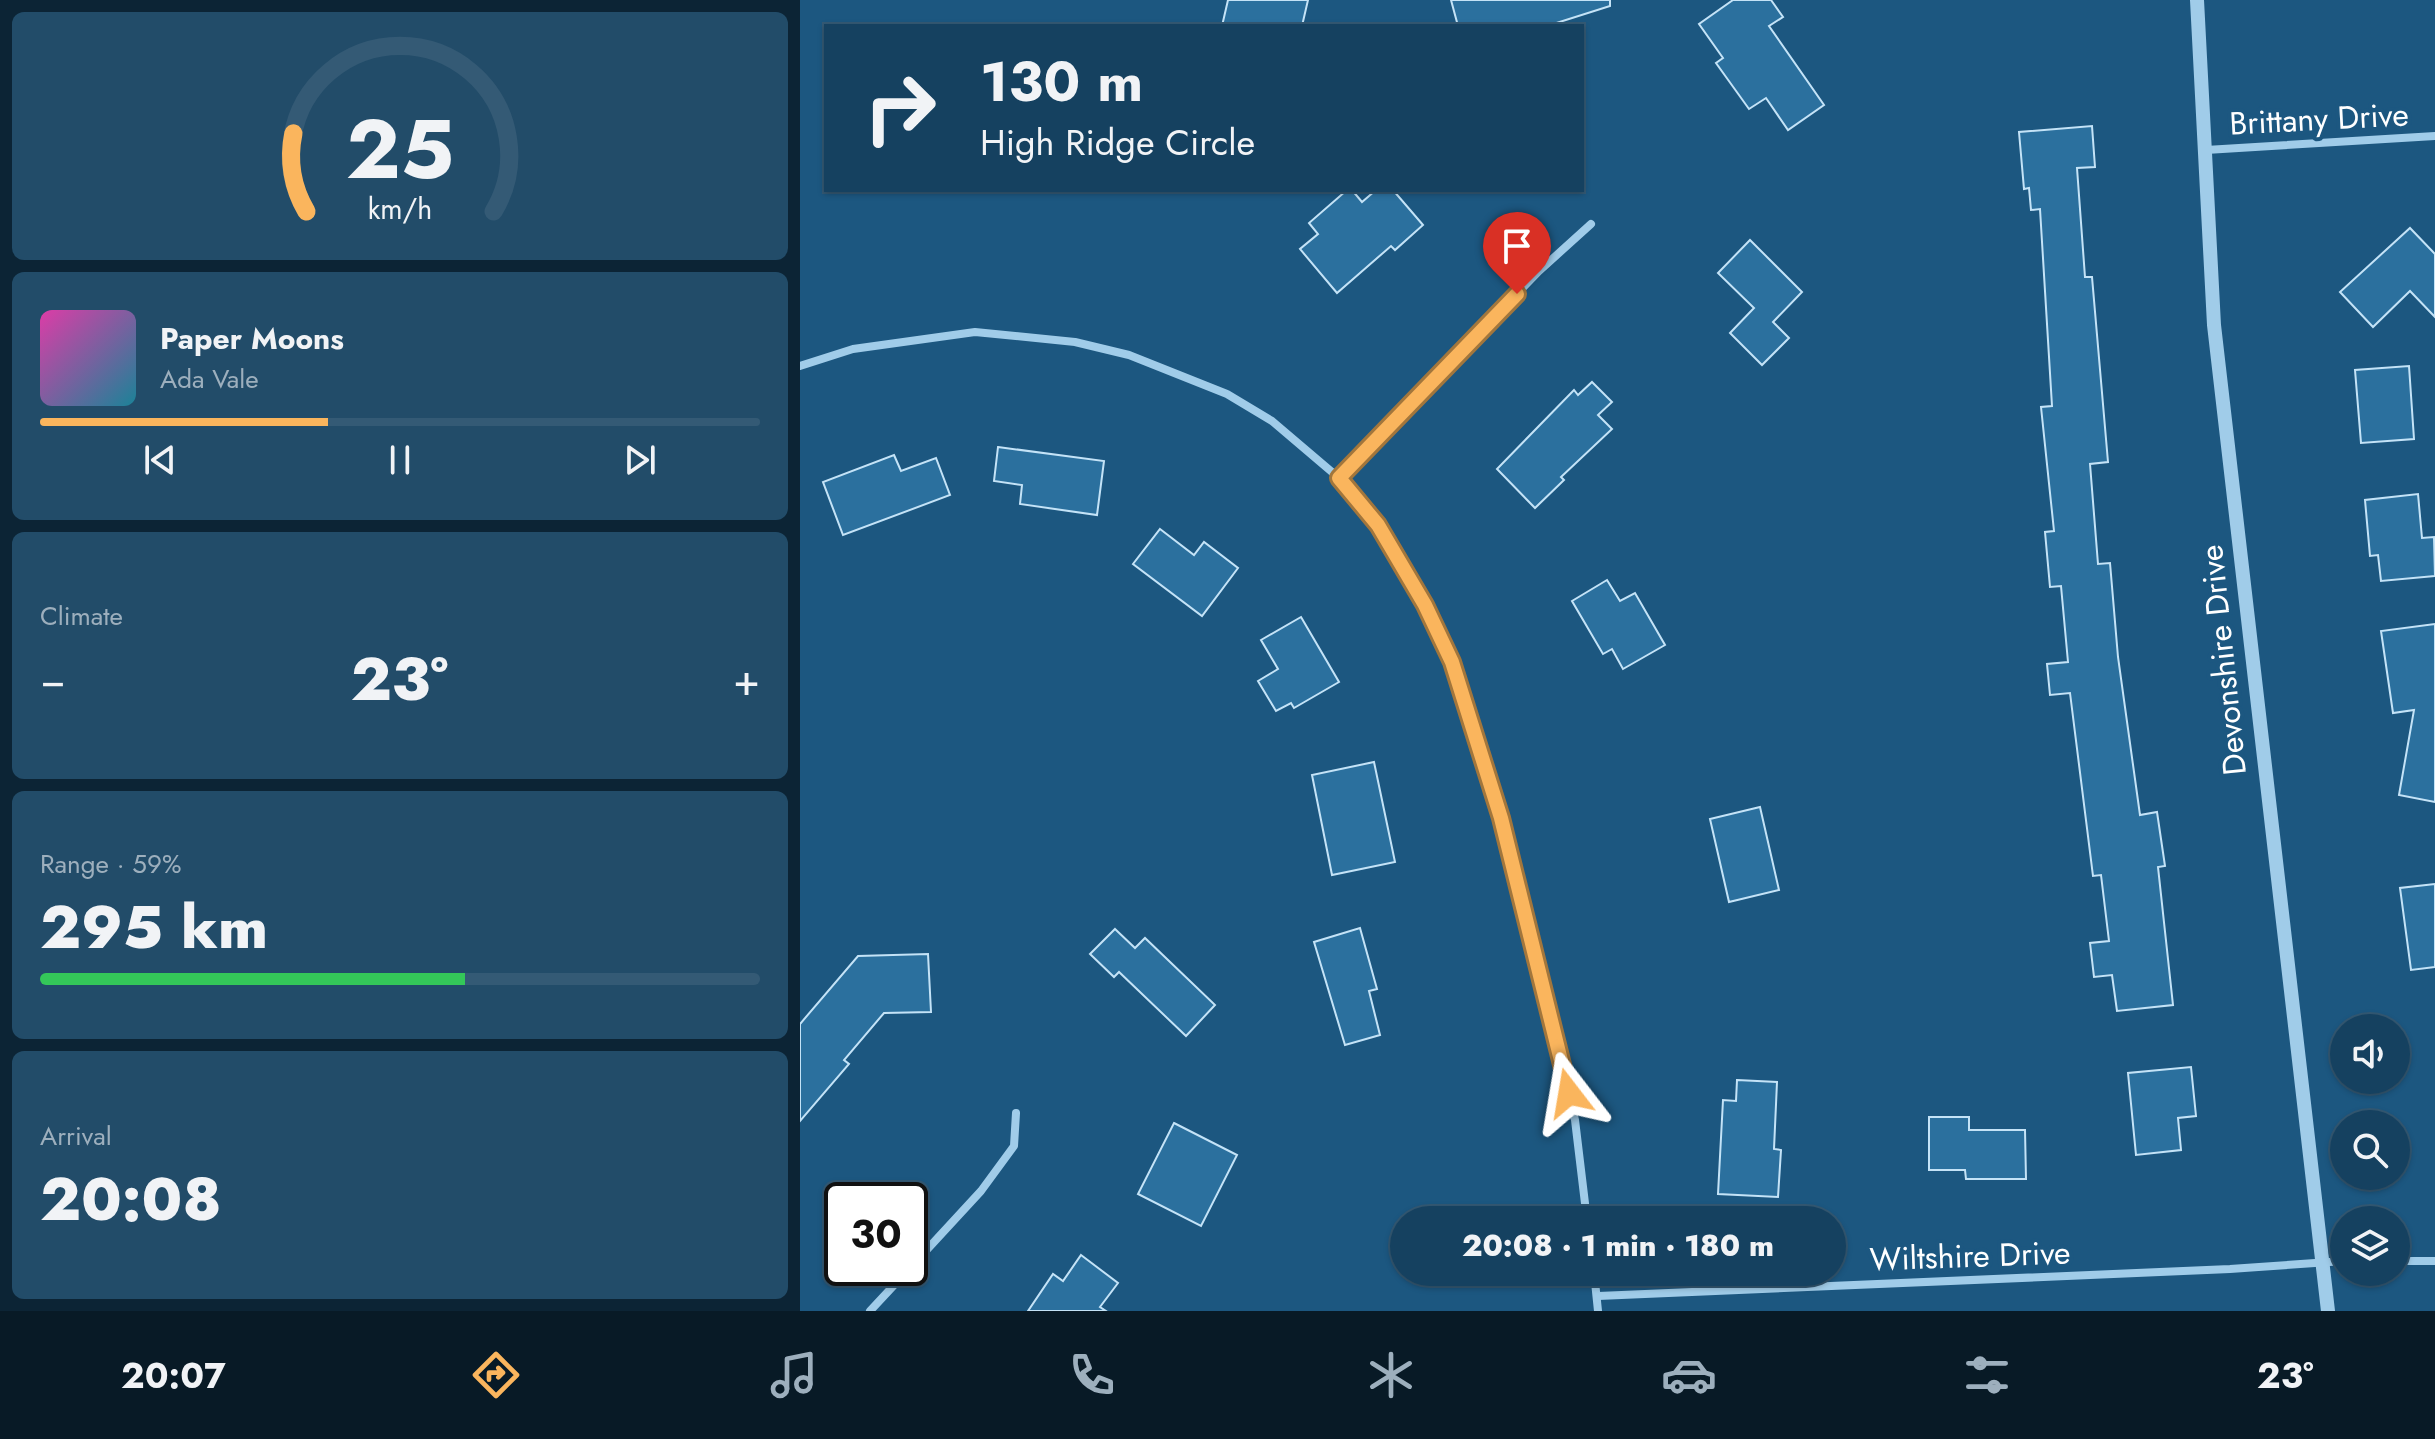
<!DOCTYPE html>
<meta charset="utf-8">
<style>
body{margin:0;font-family:Jost,sans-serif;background:#224c69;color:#f1f3f6;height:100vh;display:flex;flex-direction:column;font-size:30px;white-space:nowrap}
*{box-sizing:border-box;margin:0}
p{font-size:26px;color:#9dafbd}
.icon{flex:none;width:44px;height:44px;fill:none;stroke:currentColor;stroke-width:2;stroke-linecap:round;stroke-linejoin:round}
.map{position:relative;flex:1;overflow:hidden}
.drawer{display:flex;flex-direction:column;gap:12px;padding:12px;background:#0c2435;width:800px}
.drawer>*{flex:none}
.banner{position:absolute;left:24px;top:24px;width:760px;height:168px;border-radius:0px;box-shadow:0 2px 6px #0004,0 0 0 2px #345a75;background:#154160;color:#f1f3f6;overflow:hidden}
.fabs{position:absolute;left:1530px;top:1014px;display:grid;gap:16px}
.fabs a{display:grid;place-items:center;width:80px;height:80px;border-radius:50%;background:#154160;box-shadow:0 2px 6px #0004,0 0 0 2px #345a75;font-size:40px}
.speed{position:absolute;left:24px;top:1182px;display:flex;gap:16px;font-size:40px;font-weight:700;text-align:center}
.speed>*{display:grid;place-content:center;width:104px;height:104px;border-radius:50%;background:#154160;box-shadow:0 2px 6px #0004,0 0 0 2px #345a75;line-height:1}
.speed .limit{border:4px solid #111;border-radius:12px;background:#fff;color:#111}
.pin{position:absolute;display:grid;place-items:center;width:68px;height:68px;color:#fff;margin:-82px -34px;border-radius:50% 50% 50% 0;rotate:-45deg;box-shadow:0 0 8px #0007}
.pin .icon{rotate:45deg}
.me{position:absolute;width:88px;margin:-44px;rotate:346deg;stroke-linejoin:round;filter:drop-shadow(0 0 6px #0008)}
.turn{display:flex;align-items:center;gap:28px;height:168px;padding:0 24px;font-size:36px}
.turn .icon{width:104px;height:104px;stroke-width:2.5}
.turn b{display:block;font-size:56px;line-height:68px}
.big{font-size:60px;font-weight:800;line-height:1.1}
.drawer .widget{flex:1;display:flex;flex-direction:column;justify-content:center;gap:12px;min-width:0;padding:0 28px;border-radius:12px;background:#224c69}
.drawer .dial{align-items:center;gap:0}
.dial svg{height:208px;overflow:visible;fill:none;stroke:#345a75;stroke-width:7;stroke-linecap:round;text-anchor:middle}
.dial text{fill:#f1f3f6;stroke:none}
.song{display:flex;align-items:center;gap:24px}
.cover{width:96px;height:96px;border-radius:12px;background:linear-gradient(135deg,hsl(320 70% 55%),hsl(190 70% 35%))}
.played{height:8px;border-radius:4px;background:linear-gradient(90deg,#fab55d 40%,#345a75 40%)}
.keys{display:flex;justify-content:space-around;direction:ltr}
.heat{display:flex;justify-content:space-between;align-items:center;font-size:44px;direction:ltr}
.charge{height:12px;border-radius:6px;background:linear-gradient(90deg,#34c759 59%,#345a75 0)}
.trip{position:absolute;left:590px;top:1206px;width:456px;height:80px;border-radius:40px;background:#154160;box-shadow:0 2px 6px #0004,0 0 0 2px #345a75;font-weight:800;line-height:80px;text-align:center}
.tabs{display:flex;height:128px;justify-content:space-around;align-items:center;background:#081a26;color:#9dafbd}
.tabs .icon{width:56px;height:56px}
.tabs .on{color:#fab55d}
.tabs b{font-size:36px;color:#f1f3f6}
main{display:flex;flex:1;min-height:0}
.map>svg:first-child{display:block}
.building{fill:#2b709e;stroke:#c4e3f7;stroke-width:2}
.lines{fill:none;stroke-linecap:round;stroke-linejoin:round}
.minor{stroke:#a0cce9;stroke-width:8}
.tertiary{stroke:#a0cce9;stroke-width:14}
.route-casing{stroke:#a2763c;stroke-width:20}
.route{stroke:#fab55d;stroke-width:14}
.labels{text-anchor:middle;stroke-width:8;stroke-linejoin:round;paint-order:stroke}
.street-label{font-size:32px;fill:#fff;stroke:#1c5780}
</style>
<main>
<section class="drawer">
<div class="widget dial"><svg viewBox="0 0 100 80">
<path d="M14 69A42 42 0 1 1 86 69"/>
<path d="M14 69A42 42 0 0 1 9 39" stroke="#fab55d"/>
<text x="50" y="56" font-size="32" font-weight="700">25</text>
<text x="50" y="72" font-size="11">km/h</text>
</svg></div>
<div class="widget">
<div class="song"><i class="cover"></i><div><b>Paper Moons</b><p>Ada Vale</p></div></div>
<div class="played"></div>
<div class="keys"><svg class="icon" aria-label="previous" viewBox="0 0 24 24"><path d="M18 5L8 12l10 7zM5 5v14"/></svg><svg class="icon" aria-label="pause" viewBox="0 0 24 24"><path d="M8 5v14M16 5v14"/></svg><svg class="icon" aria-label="next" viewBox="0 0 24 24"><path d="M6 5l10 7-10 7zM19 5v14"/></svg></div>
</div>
<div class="widget"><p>Climate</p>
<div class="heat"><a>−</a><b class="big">23°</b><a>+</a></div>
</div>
<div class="widget"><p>Range · 59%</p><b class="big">295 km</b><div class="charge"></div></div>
<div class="widget"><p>Arrival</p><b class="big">20:08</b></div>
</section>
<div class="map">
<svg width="1635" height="1311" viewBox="0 0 1635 1311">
<rect width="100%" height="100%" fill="#1c5780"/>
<!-- building -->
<g class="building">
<path d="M428,0H508L502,26H422Z"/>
<path d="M651,0H810V6L747,26H658Z"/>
<path d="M933,0H971L983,17L969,26L1024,105L988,130L966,98L949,109L916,63L923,58L899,24Z"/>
<path d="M1292,126L1295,167L1277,168L1285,277H1292L1308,462L1290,464L1298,564L1310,563L1318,657L1340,815L1357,812L1365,866L1358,867L1373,1005L1317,1011L1312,975L1294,977L1290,943L1309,941L1301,875L1293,876L1270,693L1250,695L1247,664L1268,662L1261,586L1250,587L1245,532L1254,531L1241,407L1252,406L1240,209L1231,210L1229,188L1224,189L1219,132Z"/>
<path d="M547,190H552L562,202L576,190H593L623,225L595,250L591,246L537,293L500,249L518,234L509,223Z"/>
<path d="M1610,228L1635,254V317L1610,291L1573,327L1540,292Z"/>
<path d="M950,240L1002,292L973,322L989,338L962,365L930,333L954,308L918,273Z"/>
<path d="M1609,366L1614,439L1561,443L1555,370Z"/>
<path d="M792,382L812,402L798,415L812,429L761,477L764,480L735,508L697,469L774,390L778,395Z"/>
<path d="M198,447L304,461L297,515L220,504L222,485L194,481Z"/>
<path d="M94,455L101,471L136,458L150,495L43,535L23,482Z"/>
<path d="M1618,494L1622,538L1634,537L1635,576L1581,581L1578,555L1570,556L1565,500Z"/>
<path d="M360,529L394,555L404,542L438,568L402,616L333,564Z"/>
<path d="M807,580L820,601L835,593L865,645L823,669L812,649L803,654L772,601Z"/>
<path d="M501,617L539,682L494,708L491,703L476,711L458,681L478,669L461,640Z"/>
<path d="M1635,624V802L1599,795L1614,710L1593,713L1581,631Z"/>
<path d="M574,762L595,862L532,875L512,775Z"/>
<path d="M960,807L979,890L929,902L910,819Z"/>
<path d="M1635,884V967L1611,970L1600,888Z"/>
<path d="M560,928L577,989L569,991L580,1035L545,1045L514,942Z"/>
<path d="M315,929L335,948L345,938L415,1005L386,1036L319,972L314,977L290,954Z"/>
<path d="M128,954L131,1012L84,1013L44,1060L49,1064L0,1121V1024L58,956Z"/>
<path d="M1391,1067L1396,1116L1378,1118L1381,1150L1336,1155L1328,1073Z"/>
<path d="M937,1080L977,1082L974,1149L981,1150L978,1197L918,1194L923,1100L936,1101Z"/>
<path d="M1129,1117H1169V1130H1225L1226,1179H1166L1165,1170H1129Z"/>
<path d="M374,1123L437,1155L401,1226L338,1194Z"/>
<path d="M281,1255L318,1283L300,1307L306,1311H228L253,1274L263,1281Z"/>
</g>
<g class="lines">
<!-- minor -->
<g class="minor">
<path d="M1406,150L1635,136"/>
<path d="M0,366L53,349L175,332L275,342L329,355L427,394L472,421L539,478L578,525L625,605L652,662L701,818L775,1120L787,1220"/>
<path d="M539,478L739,271L791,224"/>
<path d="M1596,1261H1635"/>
<path d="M110,1268L181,1191L214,1146L216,1113"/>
<path d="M794,1272L798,1311"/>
<path d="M798,1296L1430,1269L1544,1261"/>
<path d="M70,1311L110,1268"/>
</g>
<!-- tertiary -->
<path class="tertiary" d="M1397,0L1414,325L1528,1311"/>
</g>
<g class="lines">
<defs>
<path id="route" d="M717,294L539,478L578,525L625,605L652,662L701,818L769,1093"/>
</defs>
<!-- route casing -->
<use href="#route" class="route-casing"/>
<!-- route -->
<use href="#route" class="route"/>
</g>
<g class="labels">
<!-- street labels -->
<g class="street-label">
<text transform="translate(1519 119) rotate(-3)" y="11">Brittany Drive</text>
<text transform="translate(1423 660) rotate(-96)" y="11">Devonshire Drive</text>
<text transform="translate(1170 1256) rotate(-2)" y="11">Wiltshire Drive</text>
</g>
</g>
</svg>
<div class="fabs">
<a><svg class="icon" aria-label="sound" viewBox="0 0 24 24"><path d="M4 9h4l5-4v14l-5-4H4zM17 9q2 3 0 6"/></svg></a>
<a><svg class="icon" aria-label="search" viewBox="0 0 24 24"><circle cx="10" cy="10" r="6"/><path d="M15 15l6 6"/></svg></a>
<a><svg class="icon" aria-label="layers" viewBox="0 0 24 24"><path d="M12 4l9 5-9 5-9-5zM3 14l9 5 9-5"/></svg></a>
</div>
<div class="speed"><div class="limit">30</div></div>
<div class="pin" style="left:717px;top:294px;background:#d93025"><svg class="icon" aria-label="arrive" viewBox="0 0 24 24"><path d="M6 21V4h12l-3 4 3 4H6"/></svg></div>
<svg class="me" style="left:769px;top:1093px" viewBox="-20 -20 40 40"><path d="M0-17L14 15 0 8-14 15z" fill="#fab55d" stroke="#fff" stroke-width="4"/></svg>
<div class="trip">20:08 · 1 min · 180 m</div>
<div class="banner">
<div class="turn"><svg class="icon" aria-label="right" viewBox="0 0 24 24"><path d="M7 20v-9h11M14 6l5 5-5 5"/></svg><div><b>130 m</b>High Ridge Circle</div></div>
</div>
</div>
</main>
<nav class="tabs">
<b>20:07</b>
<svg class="icon on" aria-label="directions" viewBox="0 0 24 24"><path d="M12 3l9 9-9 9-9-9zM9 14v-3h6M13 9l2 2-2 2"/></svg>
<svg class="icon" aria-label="music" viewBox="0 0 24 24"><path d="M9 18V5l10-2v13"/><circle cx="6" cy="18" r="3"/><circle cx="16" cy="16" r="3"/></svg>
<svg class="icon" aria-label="phone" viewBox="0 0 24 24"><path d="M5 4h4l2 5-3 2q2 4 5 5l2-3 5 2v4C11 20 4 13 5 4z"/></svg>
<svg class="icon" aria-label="climate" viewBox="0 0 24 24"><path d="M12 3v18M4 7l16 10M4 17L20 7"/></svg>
<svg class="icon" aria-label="car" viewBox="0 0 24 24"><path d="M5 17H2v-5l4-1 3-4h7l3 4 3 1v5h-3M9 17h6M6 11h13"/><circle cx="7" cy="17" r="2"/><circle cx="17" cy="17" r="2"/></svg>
<svg class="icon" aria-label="filters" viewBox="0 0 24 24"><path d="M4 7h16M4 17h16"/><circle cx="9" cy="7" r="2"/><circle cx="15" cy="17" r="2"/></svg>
<b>23°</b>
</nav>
